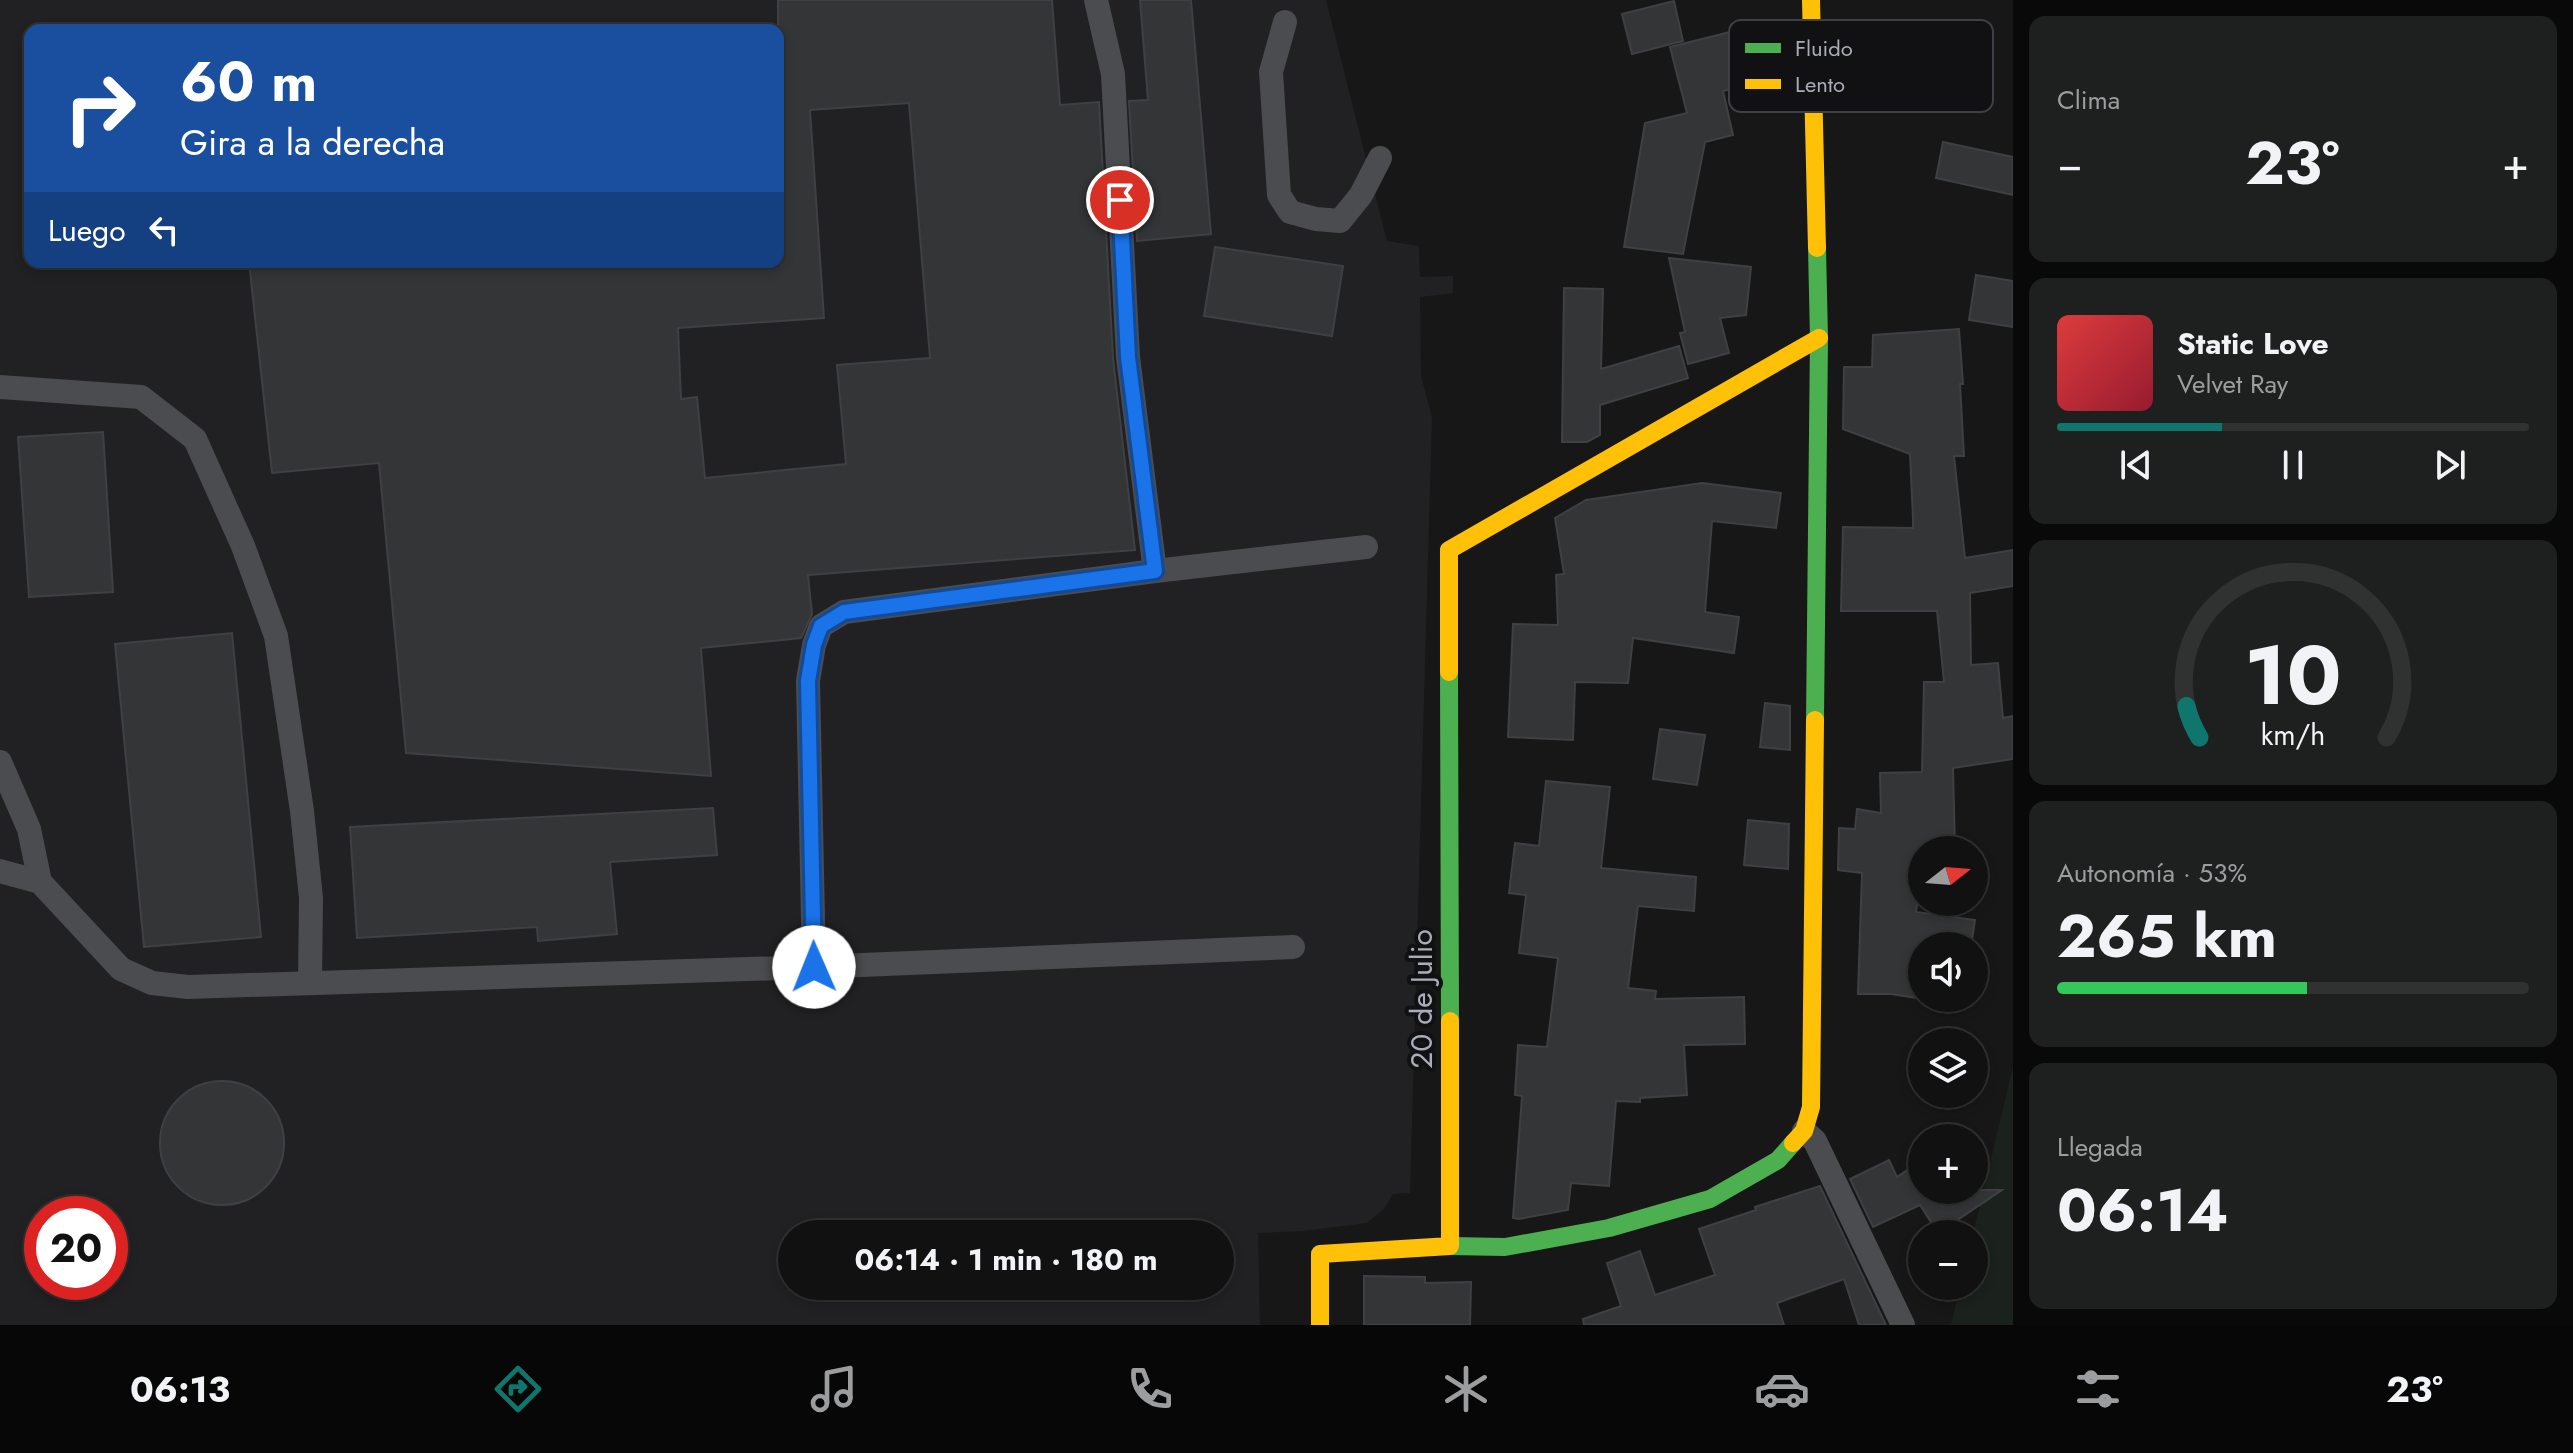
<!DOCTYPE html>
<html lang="es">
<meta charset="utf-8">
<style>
body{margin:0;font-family:Jost,sans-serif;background:#1e1f1f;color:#f1f3f6;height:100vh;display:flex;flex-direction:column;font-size:30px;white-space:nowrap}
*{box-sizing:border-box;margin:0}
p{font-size:26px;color:#9c9d9f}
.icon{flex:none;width:44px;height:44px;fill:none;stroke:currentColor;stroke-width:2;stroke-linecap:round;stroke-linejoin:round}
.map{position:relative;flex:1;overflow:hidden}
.details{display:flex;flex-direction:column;gap:16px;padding:16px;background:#090909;width:560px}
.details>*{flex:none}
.guide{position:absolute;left:24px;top:24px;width:760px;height:244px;border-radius:16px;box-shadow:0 4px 12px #0003,0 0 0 2px #303131;background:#1a4fa0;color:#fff;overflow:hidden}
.needle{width:52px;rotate:73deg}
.fabs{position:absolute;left:1908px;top:836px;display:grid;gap:16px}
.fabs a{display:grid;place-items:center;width:80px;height:80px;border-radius:50%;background:#111;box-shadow:0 4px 12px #0003,0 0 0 2px #303131;font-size:40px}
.speed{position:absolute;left:24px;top:1196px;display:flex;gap:16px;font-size:40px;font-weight:700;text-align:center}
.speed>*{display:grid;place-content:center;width:104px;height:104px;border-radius:50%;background:#111;box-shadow:0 4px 12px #0003,0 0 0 2px #303131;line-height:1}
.speed .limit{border:12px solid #d22;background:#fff;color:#111}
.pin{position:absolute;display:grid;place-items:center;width:68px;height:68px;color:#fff;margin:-34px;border:4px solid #fff;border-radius:50%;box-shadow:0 2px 8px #0007}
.me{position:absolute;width:88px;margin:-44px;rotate:359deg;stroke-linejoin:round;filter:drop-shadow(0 0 6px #0008)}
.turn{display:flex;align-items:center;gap:28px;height:168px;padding:0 24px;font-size:36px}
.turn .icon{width:104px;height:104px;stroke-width:2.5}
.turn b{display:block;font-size:56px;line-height:68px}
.then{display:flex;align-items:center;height:76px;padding:0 24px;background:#0003;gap:16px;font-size:30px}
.big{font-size:60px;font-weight:700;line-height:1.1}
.details .tile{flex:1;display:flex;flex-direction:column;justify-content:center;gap:12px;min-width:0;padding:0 28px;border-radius:16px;background:#1e1f1f}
.details .dial{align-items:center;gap:0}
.dial svg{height:208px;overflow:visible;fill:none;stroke:#303131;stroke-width:7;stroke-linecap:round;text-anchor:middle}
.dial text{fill:#f1f3f6;stroke:none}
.song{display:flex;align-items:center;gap:24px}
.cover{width:96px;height:96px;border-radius:12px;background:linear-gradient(135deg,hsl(0 70% 55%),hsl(350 70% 35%))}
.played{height:8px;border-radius:4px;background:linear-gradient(90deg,#0f766e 35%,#303131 35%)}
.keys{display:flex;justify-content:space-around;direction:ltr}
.heat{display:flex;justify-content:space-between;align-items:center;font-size:44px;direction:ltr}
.charge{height:12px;border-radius:6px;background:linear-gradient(90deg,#34c759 53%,#303131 0)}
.trip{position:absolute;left:778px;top:1220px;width:456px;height:80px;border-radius:40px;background:#111;box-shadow:0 4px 12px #0003,0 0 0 2px #303131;font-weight:700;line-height:80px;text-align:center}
.menu{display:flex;height:128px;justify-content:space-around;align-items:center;background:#070707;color:#9c9d9f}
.menu .icon{width:56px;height:56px}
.menu .on{color:#0f766e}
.menu b{font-size:36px;color:#f1f3f6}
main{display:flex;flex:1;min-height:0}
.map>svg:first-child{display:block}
.built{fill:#212124;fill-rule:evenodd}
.green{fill:#1b211c}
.building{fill:#343537;stroke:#3f4043;stroke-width:2;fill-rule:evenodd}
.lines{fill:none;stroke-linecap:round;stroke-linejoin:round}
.lane{stroke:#4b4c50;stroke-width:24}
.fast{stroke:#4caf50;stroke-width:18}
.slow{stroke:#ffc107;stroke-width:18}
.route-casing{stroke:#114b97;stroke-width:20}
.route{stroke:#1a73e8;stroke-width:14}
.labels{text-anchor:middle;stroke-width:8;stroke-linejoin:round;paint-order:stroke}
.street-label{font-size:30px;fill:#a8adb8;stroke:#111113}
.key{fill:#111113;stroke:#3e4045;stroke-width:2}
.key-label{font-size:22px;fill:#a8adb8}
</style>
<main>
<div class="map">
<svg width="2013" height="1325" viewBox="0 0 2013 1325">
<rect width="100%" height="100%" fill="#171717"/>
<!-- built -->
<path class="built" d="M0,0H1326L1387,241L1419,246L1420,277L1453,276V293L1420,297L1421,376L1432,417L1410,1193L1393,1194L1383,1210L1367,1223L1303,1231L1258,1233L1260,1325H0ZM30,30H778V262H30ZM42,1214H110V1282H42ZM792,1234H1220V1286H792Z"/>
<!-- green -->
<path class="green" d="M2013,1067V1325H1951L1960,1286H1974L1973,1234Z"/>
<!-- building -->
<g class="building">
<path d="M778,0H1052L1060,105L1099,102L1113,358L1135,550L808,575L812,614L801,638L701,648L711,776L406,753L379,463L272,473L249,262H778ZM909,103L930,358L837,365L846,464L705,478L697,397L681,399L678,328L824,318L810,110Z"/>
<path d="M1140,0H1191L1211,234L1137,241L1129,101L1148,100Z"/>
<path d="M1674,1L1683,41L1632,54L1622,14Z"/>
<path d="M1730,32L1744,86L1723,91L1733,135L1705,142L1683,254L1624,247L1645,123L1687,113L1670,47Z"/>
<path d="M1943,142L2013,157V195L1936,178Z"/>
<path d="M1215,247L1343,266L1332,336L1204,316Z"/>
<path d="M1669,258L1751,267L1746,315L1720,318L1729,353L1688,364L1680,333L1685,332Z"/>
<path d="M1976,275L2013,281V327L1969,320Z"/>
<path d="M1564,288L1603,289L1601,369L1679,346L1688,378L1600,405V435L1587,442H1562Z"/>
<path d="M1959,329L1963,384H1960L1964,456H1954L1965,558L2013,550V586L1970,593L1971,665L1998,663L2003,718L2013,716V759L1953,768L1955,850H1922V870L1916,912L1975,920L1971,946H1922V998H1963L1962,1005L1891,994H1858L1862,873L1838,870L1839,828L1855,829L1857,809L1881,813L1880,773L1922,772L1924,682H1944L1937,611H1841L1843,527L1913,528V518L1910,454L1843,429L1844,367H1872L1873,335Z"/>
<path d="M103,432L113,592L29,597L18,437Z"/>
<path d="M1702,483L1781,493L1776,528L1712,521L1705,612L1739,617L1734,653L1633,638L1628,683L1575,682L1573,740L1508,737L1513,624L1558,625L1556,575L1564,574L1555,518L1586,500Z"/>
<path d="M232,633L261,937L144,947L115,644Z"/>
<path d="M1765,703L1790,706V750L1760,747Z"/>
<path d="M1660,729L1705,735L1697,785L1653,779Z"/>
<path d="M1546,781L1610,787L1601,868L1696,877L1694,911L1638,906L1628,988L1656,991L1655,999L1744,997L1745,1044L1684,1045L1687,1095L1640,1098V1102L1616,1101L1609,1186L1571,1183L1568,1210L1519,1219L1513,1218L1522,1096L1515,1095L1518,1045L1547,1047L1558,958L1519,953L1526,895L1509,893L1515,843L1539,846Z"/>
<path d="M713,808L717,855L610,862L617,934L538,941L537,927L357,938L350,827Z"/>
<path d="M1748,820L1789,824L1788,869L1744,865Z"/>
<circle cx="222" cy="1143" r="62"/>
<path d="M1889,1160L1897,1177L1922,1160V1190H2002L1938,1233L1920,1205L1873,1227L1850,1179Z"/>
<path d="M1820,1186L1886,1325H1859L1844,1279L1777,1303L1784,1325H1584L1583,1319L1621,1306L1607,1263L1640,1251L1655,1295L1715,1275L1699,1229L1756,1210L1755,1207Z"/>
<path d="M1364,1276L1425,1277V1283L1471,1282L1470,1325H1364Z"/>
</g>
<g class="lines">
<!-- lane -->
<g class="lane">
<path d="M1096,0L1113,74L1128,357L1155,571L1366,547"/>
<path d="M1285,22L1271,72L1279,195L1290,212L1316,219L1340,221L1361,195L1380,158"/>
<path d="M0,387L141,397L195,439L243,546L276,636L302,811L311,898L310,983"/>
<path d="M0,762L29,829L40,882"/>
<path d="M0,871L40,882L121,969L152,983L188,987L814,967L1293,947"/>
<path d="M814,967L808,681L814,645L821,626L844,612L1155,571"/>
<path d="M1804,1131L1815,1141L1903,1325"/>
</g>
<!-- fast -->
<g class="fast">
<path d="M1449,672L1450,1021"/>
<path d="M1815,720L1819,338L1817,248"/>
<path d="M1450,1246L1505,1247L1609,1228L1710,1199L1778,1160L1793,1143"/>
</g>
<!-- slow -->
<g class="slow">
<path d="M1811,0L1817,248"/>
<path d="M1449,672V550L1819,338"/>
<path d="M1793,1143L1804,1131L1811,1107L1815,720"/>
<path d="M1320,1325V1254L1450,1246V1021"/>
</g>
</g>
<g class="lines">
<defs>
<path id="route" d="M814,967L808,681L814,645L821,626L844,612L1155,571L1128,357L1120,200"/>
</defs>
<!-- route casing -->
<use href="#route" class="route-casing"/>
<!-- route -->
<use href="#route" class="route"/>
</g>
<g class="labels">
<!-- street labels -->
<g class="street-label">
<text transform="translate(1422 999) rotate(-90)" y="10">20 de Julio</text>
</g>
</g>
<!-- legend -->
<rect x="1729" y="20" width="264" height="92" rx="12" class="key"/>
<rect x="1745" y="43" width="36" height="10" fill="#4caf50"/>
<rect x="1745" y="79" width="36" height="10" fill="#ffc107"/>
<g class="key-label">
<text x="1795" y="56">Fluido</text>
<text x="1795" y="92">Lento</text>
</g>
</svg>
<div class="fabs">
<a><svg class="needle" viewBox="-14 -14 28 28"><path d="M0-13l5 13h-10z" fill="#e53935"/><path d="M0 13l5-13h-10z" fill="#9c9d9f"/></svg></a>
<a><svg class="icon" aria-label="sound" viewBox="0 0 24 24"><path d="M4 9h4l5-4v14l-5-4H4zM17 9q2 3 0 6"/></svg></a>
<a><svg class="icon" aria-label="layers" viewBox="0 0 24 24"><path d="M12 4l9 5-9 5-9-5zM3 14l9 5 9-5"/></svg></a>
<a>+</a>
<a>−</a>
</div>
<div class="speed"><div class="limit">20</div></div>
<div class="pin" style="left:1120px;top:200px;background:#d93025"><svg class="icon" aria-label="arrive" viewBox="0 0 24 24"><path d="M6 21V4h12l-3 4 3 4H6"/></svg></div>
<svg class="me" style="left:814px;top:967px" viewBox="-20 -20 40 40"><circle r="19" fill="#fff"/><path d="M0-13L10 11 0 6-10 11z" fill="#1a73e8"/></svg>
<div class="trip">06:14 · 1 min · 180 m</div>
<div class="guide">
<div class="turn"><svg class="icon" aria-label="right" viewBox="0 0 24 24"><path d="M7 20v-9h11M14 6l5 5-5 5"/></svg><div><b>60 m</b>Gira a la derecha</div></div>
<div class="then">Luego<svg class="icon" aria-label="left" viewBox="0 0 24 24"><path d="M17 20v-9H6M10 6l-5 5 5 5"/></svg></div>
</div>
</div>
<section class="details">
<div class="tile"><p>Clima</p>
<div class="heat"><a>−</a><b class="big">23°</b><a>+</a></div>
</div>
<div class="tile">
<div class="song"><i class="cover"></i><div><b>Static Love</b><p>Velvet Ray</p></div></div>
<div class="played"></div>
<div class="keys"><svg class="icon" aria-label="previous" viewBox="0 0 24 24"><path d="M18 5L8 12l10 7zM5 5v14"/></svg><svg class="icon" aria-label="pause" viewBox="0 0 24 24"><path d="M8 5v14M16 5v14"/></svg><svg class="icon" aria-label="next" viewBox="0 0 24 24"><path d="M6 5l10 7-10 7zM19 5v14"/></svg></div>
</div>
<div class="tile dial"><svg viewBox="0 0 100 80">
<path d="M14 69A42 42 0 1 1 86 69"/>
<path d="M14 69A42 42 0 0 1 9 57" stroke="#0f766e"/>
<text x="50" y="56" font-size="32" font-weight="700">10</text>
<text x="50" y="72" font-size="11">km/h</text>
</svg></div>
<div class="tile"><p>Autonomía · 53%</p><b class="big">265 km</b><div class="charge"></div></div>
<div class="tile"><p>Llegada</p><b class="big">06:14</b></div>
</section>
</main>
<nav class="menu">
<b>06:13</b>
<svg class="icon on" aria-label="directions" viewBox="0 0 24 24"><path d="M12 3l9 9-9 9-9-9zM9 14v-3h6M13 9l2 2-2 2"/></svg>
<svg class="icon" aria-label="music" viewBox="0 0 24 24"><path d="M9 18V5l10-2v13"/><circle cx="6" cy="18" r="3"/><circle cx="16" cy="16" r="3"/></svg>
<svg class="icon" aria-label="phone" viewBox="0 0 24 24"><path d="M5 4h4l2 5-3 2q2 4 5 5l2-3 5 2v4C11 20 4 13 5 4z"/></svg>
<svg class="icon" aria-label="climate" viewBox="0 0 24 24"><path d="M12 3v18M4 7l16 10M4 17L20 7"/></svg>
<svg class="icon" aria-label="car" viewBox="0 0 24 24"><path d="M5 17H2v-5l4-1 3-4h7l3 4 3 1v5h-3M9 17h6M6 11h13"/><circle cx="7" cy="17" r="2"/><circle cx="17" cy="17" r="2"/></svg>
<svg class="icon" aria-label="filters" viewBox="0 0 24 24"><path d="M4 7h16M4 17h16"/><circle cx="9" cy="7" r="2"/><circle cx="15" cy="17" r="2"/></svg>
<b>23°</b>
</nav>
